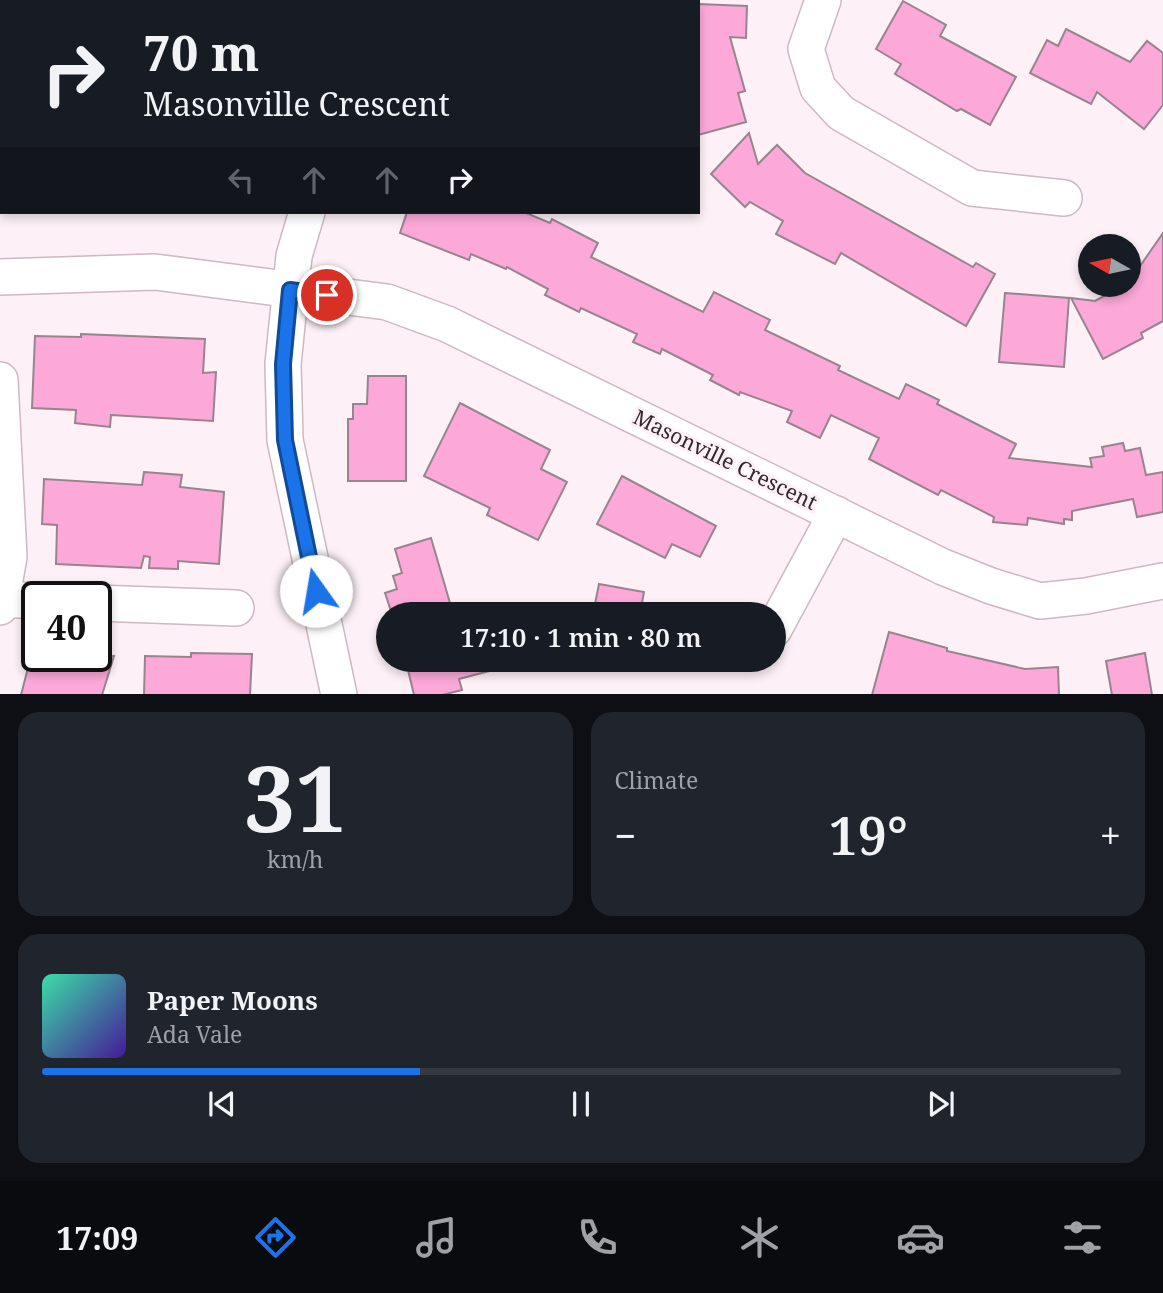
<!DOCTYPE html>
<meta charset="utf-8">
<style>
body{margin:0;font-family:"Noto Serif",serif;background:#20242c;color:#f1f3f6;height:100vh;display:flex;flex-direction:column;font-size:26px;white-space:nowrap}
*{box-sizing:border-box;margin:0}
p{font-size:23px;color:#9ea1a6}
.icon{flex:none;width:38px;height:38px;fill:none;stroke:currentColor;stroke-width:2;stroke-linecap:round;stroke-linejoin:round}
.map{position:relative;height:694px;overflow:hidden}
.drawer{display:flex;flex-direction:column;gap:18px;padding:18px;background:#0d0f14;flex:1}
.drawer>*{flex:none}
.banner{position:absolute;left:0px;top:0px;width:700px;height:214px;box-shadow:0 4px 10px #0003;background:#171b24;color:#f1f3f6;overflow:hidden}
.needle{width:46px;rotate:279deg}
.controls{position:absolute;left:1078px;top:234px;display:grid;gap:14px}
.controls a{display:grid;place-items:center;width:63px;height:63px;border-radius:50%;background:#171b24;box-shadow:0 4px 10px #0003;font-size:35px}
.speed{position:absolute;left:21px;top:581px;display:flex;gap:14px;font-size:35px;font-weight:700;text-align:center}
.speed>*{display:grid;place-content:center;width:91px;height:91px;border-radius:50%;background:#171b24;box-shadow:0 4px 10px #0003;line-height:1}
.speed .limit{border:4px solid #111;border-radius:10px;background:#fff;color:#111}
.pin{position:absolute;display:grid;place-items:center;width:60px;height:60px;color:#fff;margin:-30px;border:4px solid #fff;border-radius:50%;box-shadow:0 2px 7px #0007}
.me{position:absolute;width:77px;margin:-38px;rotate:347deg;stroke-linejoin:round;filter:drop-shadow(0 0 5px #0008)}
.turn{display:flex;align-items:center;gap:24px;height:147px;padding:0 28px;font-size:32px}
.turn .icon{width:91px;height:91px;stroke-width:2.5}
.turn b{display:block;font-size:49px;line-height:60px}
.lanes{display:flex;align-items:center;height:66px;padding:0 28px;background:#0003;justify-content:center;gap:35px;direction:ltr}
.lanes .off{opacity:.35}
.big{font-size:52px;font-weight:600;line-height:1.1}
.drawer .tile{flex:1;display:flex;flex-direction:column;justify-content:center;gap:10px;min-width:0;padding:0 24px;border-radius:21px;background:#20242c}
.drawer .dial{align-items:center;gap:0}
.dial b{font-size:91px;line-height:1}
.song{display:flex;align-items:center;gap:21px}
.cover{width:84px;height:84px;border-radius:10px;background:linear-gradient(135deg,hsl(160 70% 55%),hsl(260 70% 35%))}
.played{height:7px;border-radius:4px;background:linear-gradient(90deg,#1a73e8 35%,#363941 35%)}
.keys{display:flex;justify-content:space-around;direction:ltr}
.heat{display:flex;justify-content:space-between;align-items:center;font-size:38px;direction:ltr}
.drawer .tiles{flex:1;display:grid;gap:18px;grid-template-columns:1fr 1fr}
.tile:last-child{grid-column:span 2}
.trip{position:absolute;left:376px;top:602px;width:410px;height:70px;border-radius:35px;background:#171b24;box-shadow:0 4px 10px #0003;font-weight:600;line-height:70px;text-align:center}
.tab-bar{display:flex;height:112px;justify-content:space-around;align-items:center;background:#090b0e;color:#9ea1a6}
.tab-bar .icon{width:49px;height:49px}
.tab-bar .on{color:#1a73e8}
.tab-bar b{font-size:32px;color:#f1f3f6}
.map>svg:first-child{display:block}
.building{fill:#fca9d9;stroke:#98848f;stroke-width:2}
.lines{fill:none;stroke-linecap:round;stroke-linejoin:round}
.minor-casing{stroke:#cdb8c4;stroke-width:38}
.minor{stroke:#fff;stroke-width:35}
.route-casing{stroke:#114b97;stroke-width:18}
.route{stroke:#1a73e8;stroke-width:12}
.labels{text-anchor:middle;stroke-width:6;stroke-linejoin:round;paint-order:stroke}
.street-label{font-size:21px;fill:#31292d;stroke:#fdf0f7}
</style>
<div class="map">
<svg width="1163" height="695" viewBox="0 0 1163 695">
<rect width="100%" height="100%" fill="#fdf0f7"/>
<!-- building -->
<g class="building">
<path d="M903,1L946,25L940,36L1016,77L990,125L961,109L957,111L895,74L901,64L876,49Z"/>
<path d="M698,4L747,6L746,38L730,37L745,91L738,93L746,122L698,135Z"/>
<path d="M1066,29L1130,62L1147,41L1163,53V105L1144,129L1097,92L1091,104L1030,73L1047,40L1058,46Z"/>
<path d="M749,133L758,164L777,145L805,173L973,267L976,263L995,274L966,326L841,253L835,264L776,234L783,221L750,202L745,207L711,174Z"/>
<path d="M407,212H524L550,223L552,219L598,243L591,257L703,312L714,292L770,320L765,330L840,366L838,370L899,399L906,384L939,400L937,404L1016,444L1009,458L1092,467L1090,458L1104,456L1102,447L1123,443L1125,451L1140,448L1146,475L1163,472V512L1137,517L1133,499L1072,511V520L1064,519V524L1028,518L1027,525L993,522L994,517L941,490L938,495L869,459L879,438L831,415L820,438L787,422L792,411L740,392L739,395L710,380L713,375L662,349L660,354L633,342L637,334L581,308L579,312L545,295L548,289L507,267L506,269L471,254L469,260L400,233Z"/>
<path d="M1163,233V321L1141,333L1143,338L1103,359L1071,298L1095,301L1124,285H1129V282Z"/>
<path d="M1005,293L1069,298L1064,367L999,362Z"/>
<path d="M81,334L205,339L203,373L216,372L213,421L111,415L110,427L75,423L76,410L32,408L35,336L81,337Z"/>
<path d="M368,376H406V481H348V419H353V404H367Z"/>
<path d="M460,403L550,450L541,469L567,482L538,540L487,515L490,508L424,476Z"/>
<path d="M144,472L182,475L180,487L224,492L219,564L178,561V569L149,568L150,557L144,556L141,568L56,564L57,525L42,524L44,479L142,485Z"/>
<path d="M622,476L716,526L700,557L672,544L665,558L597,524Z"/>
<path d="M431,538L450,603L413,614H392L385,593L397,589L393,576L402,573L395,549Z"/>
<path d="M599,584L644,592L640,614H593Z"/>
<path d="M889,632L947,648V651L1025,669L1058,667L1059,695H872Z"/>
<path d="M191,653L252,654L250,695H144L145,656L191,657Z"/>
<path d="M1145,653L1152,695H1112L1106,661Z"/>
<path d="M31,656H114L102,695H21Z"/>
<path d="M432,660H500L501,668L459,679L462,690L442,695H414L408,670L433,664Z"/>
</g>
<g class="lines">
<defs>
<g id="minor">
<path d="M823,0L806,49L818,88L841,113L972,188L1064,198"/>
<path d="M407,2L408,0"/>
<path d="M307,212L294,256L283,364L285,440L339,695"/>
<path d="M0,277L155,272L387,302L447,324L943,567L991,586L1040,601L1086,596L1163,581"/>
<path d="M0,380L9,557L0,607"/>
<path d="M2,599L37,601"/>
<path d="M96,603L236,608"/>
<path d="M774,629L836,514"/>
</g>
</defs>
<!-- minor casing -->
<use href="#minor" class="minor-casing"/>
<!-- minor -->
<use href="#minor" class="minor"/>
</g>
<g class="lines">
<defs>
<path id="route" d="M316,591L285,440L283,364L290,290L327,295"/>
</defs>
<!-- route casing -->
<use href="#route" class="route-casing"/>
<!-- route -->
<use href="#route" class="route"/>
</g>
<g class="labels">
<!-- street labels -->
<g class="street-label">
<text transform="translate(725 460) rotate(26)" y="7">Masonville Crescent</text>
</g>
</g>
</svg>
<div class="controls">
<a><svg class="needle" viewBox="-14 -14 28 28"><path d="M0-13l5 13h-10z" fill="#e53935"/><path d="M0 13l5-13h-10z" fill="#9ea1a6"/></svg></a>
</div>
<div class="speed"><div class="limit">40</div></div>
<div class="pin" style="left:327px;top:295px;background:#d93025"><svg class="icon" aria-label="arrive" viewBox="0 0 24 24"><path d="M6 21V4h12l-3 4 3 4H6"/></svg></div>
<svg class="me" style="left:316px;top:591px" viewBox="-20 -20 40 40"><circle r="19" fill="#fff"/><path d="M0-13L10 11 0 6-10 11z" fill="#1a73e8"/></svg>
<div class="trip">17:10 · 1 min · 80 m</div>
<div class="banner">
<div class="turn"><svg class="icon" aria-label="right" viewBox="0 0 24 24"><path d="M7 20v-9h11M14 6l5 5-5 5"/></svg><div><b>70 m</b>Masonville Crescent</div></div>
<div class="lanes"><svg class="icon off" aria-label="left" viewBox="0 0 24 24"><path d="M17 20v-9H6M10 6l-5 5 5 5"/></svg><svg class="icon off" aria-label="ahead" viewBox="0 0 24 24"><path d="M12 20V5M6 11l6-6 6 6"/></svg><svg class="icon off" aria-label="ahead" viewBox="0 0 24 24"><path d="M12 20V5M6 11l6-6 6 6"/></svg><svg class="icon" aria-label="right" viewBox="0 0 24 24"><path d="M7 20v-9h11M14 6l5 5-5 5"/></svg></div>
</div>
</div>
<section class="drawer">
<div class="tiles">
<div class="tile dial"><b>31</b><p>km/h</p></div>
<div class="tile"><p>Climate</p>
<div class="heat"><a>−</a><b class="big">19°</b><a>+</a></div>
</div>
<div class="tile">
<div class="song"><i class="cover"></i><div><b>Paper Moons</b><p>Ada Vale</p></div></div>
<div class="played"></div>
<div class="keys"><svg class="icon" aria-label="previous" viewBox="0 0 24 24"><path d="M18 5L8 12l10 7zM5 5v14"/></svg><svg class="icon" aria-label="pause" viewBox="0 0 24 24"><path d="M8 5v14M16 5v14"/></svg><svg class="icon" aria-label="next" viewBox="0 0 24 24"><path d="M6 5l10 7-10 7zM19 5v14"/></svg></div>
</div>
</div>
</section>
<nav class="tab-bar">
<b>17:09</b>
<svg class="icon on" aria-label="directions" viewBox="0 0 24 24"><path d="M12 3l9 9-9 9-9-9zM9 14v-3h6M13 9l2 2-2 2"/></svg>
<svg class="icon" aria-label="music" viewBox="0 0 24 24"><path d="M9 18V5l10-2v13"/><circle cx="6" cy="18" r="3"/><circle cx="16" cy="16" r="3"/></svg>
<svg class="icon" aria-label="phone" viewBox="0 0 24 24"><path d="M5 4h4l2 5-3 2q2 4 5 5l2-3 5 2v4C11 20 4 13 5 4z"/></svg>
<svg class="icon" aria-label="climate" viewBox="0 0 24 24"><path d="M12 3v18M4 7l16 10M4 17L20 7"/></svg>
<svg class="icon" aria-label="car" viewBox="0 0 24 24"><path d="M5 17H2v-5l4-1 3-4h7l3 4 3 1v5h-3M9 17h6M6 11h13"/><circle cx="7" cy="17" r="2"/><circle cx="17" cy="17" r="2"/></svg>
<svg class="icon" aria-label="filters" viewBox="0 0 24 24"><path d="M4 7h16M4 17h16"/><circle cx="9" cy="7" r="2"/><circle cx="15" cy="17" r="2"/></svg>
</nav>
